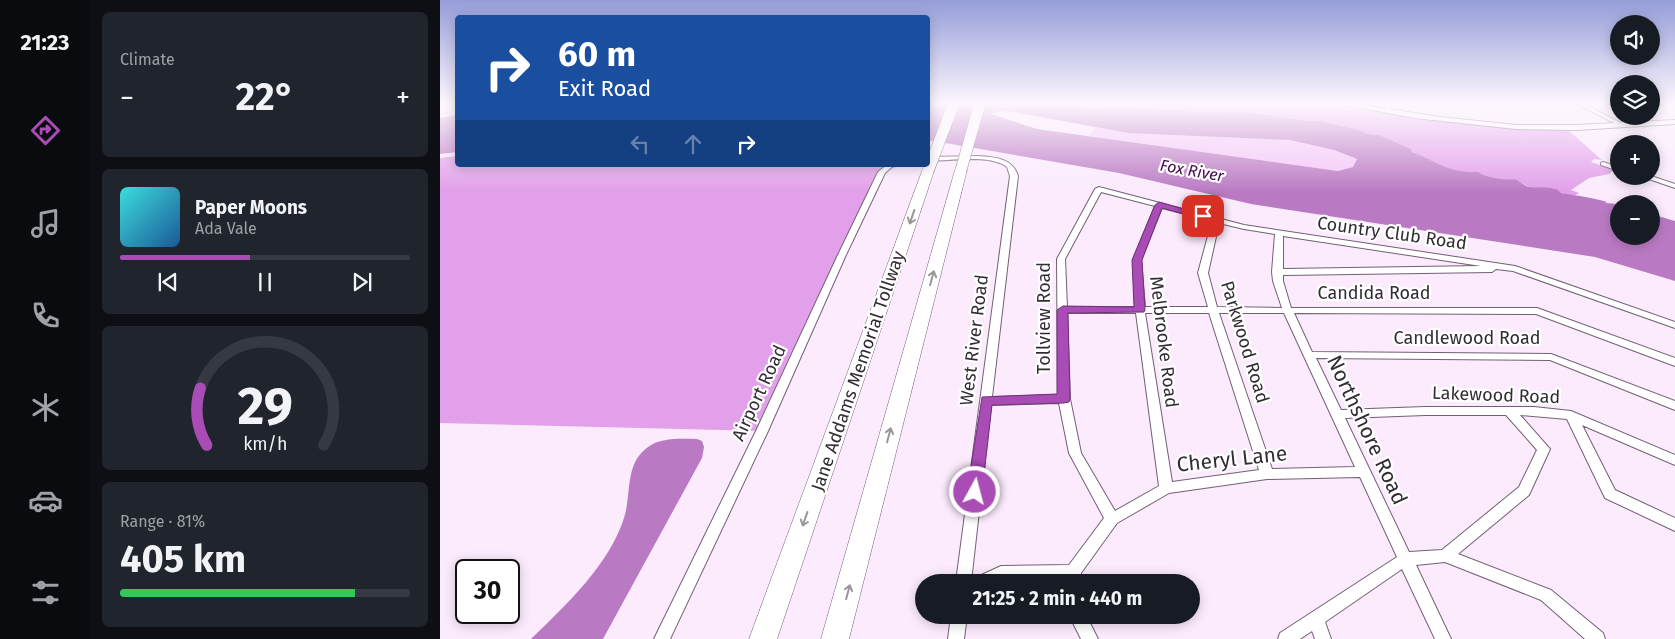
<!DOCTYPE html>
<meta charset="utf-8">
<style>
body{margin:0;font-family:"Fira Sans",sans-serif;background:#20242c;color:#f1f3f6;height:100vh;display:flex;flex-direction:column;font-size:19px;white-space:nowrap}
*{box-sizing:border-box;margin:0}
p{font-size:16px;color:#9ea1a6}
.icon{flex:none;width:28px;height:28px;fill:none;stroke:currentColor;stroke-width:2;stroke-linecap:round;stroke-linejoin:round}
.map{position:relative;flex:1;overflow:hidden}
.details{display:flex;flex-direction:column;gap:12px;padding:12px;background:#0d0f14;width:350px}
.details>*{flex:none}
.hud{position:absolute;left:15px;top:15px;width:475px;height:152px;border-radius:5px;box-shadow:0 2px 12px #0003;background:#1a4fa0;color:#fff;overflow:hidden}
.fabs{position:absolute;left:1170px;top:15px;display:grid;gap:10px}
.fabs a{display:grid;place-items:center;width:50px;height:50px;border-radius:50%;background:#171b24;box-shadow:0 2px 12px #0003;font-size:25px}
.speed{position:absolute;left:15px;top:559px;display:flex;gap:10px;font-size:25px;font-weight:700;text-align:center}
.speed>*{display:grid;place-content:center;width:65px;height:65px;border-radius:50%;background:#171b24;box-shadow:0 2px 12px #0003;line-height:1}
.speed .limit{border:2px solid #111;border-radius:8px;background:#fff;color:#111}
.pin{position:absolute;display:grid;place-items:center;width:42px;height:42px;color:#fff;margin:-21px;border-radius:10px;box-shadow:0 2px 8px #0006}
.me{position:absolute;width:55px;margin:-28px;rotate:7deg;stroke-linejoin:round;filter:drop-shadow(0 0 4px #0008)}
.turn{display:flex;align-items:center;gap:18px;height:105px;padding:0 20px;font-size:22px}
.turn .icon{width:65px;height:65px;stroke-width:2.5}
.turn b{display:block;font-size:35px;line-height:42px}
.lanes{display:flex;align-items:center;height:48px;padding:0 20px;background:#0003;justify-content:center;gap:25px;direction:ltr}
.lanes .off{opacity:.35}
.big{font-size:38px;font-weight:700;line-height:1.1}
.details .tile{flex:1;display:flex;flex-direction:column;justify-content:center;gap:8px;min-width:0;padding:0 18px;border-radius:8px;background:#20242c}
.details .dial{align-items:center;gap:0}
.dial svg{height:130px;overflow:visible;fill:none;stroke:#363941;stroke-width:7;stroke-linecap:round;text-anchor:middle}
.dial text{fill:#f1f3f6;stroke:none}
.song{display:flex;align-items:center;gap:15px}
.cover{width:60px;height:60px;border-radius:8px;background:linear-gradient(135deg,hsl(180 70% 55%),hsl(210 70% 35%))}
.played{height:5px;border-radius:2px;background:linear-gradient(90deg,#a94cb6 45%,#363941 45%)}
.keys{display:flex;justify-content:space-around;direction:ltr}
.heat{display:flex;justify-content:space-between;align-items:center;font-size:28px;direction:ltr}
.charge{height:8px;border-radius:4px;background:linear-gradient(90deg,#34c759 81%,#363941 0)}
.trip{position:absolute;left:475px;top:574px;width:285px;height:50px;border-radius:25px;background:#171b24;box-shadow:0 2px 12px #0003;font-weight:700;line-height:50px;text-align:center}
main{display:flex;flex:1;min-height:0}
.tabs{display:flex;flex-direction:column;width:90px;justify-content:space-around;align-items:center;background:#090b0e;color:#9ea1a6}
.tabs .icon{width:35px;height:35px}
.tabs .on{color:#a94cb6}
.tabs b{font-size:22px;color:#f1f3f6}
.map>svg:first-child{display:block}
.green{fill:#f3c7f8}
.forest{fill:#e29fea}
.water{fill:#ba7ac3;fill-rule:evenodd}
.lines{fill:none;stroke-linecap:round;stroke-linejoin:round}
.stream{stroke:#ba7ac3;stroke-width:2}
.minor-casing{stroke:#726074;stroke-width:2}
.tertiary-casing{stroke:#726074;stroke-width:2}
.motorway-casing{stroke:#726074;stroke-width:1}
.minor{fill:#fff;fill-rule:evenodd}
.tertiary{fill:#fff;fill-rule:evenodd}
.motorway{fill:#fff;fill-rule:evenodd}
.motorway-bridge-casing{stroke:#726074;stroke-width:12;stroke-linecap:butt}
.motorway-bridge{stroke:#fff;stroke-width:11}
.oneway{stroke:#99969a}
.route{fill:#a94cb6;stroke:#6e3176}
.labels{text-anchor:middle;stroke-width:4.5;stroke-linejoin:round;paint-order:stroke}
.far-water-label{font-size:16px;font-style:italic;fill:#47094f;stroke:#fff}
.street-label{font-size:18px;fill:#332c34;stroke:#fff}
.near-street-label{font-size:21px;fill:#332c34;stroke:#fff}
</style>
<main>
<nav class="tabs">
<b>21:23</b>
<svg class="icon on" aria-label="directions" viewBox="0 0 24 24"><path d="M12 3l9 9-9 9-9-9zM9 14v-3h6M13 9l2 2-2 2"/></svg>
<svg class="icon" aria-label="music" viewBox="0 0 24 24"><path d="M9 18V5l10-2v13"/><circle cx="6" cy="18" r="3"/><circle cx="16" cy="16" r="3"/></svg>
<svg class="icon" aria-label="phone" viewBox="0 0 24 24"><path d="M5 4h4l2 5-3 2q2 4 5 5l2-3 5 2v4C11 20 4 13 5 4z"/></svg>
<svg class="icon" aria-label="climate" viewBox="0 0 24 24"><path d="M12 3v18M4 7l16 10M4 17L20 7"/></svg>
<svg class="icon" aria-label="car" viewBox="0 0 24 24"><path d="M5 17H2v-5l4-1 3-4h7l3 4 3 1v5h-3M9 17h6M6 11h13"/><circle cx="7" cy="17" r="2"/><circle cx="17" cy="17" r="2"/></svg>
<svg class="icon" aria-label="filters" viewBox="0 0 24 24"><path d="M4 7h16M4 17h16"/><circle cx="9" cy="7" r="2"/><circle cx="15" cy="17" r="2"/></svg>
</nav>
<section class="details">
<div class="tile"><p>Climate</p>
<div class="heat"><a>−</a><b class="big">22°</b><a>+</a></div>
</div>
<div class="tile">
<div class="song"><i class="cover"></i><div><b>Paper Moons</b><p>Ada Vale</p></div></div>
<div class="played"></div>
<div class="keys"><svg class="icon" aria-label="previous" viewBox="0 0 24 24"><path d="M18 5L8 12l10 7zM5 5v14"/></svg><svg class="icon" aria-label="pause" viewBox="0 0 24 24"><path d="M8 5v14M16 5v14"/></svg><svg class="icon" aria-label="next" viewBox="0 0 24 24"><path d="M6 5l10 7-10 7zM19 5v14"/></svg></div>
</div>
<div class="tile dial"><svg viewBox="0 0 100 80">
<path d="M14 69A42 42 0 1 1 86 69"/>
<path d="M14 69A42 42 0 0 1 10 34" stroke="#a94cb6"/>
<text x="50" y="56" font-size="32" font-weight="700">29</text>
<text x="50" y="72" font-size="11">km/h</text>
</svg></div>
<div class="tile"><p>Range · 81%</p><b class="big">405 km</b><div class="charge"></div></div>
</section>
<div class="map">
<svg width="1235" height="639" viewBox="0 0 1235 639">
<rect width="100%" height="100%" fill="#fbebfd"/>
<!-- green -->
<path class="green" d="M655,127L688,133L850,140L894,150L917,159L913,167L898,171L648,136Z"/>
<!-- forest -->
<g class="forest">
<path d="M620,103H894L1024,124L1127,129L1162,160L1154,159L1151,162L1174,170L1169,174L1149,178L1131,190L1139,193L1134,196L1121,193L1114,188L1090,187L1079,182L1041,176L1037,172L1019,173L1001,166L939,135L928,134L919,130L883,121H867L826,114L710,110L683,107L652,110L636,104Z"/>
<path d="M17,156L18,165H462L442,172L322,431L0,423V158Z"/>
</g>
<!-- water -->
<g class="water">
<path d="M488,103H620L636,104L652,110L683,107L710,110L815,113L867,121H883L919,130L928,134L939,135L971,149L972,152C999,162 1006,173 1038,172C1044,177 1067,181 1075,179C1080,181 1083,186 1091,187C1100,188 1116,185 1121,193C1137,196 1151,197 1167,202L1165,203L1179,204V236H1211V214L1235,221V281L1155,257L811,204L679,173L488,140ZM562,110L688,133L850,140L894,150L917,159L913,167L898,171L597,129L551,114Z"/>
<path d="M17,115V152L0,154V118Z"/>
<path d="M257,439L262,441L264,447L262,458L163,639H91C126,605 169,565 184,518C192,494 184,464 208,447C222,437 241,439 257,439Z"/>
</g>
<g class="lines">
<!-- stream -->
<path class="stream" d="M818,105L820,103"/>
<defs>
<g id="minor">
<path d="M944,103H950L951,113L946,112Z"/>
<path d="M1135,103H1142L1185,125L1180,126Z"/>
<path d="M538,156C554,157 573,158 578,176L552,397L618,395L617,259L655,189L659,187L804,225L1075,266L1235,322V328L1073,271L1056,269L1052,272L843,275V281L851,308H1097L1235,358V366L1096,314L854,313L872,352L1111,354L1235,401V410L1110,360L876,358L901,410L985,407H1094L1131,411L1235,455V465L1142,425L1175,490L1235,518V531L1165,498L1127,419L1080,415L1110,449L1089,495L1018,554L1111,590L1163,633L1165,639H1145L1101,600L1005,562L976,565L1011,639H995L962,569L885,622L891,639H875L872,631L860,639H838L840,633L957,557L920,477L827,479L729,493L677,523L641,573V582H627L626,579L562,580L556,582H535L537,577L561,566L629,565L664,518L629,453L619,403L551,405L531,582H516L570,176L567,167C550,154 509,161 488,161V157ZM661,192L715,206L693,260L695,307H627L625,259ZM722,208L772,221L758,273L768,307H705L701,260ZM779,223L804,229L835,234L832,272L833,281L842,308L777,307L768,273ZM843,236L1041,266L843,269ZM627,313H696L719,486L675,511L641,453L630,399ZM705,313H769L819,470L732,482ZM779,313H844L915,467L832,469ZM985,415H1066L1097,450L1079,487L1002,550L969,552L905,418Z"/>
<path d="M1163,162L1179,167V171L1161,165V163Z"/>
<path d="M447,165H454L445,173L405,257L328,431L230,639H214L316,431L397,257L438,172Z"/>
<path d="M1200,176H1211L1235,184V188Z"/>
<path d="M511,615H527L524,639H508Z"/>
<path d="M629,615H646L658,639H641Z"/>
</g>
<path id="tertiary" d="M895,103H911L1000,117L1076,125H1136L1235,120V124L1136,130L1076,129L975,118Z"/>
<g id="motorway">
<path d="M521,166L527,170L409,639H381L515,170Z"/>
<path d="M488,167L494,171L337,639H309L482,171Z"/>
</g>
</defs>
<!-- minor casing -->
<use href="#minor" class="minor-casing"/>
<!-- tertiary casing -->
<use href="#tertiary" class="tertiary-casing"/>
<!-- motorway casing -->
<use href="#motorway" class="motorway-casing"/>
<!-- minor -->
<use href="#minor" class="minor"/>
<!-- tertiary -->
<use href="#tertiary" class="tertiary"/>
<!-- motorway -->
<use href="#motorway" class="motorway"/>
<defs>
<g id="motorway-bridge">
<path d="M521,170L540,103"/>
<path d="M488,171L514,103"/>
</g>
</defs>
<!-- motorway-bridge casing -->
<use href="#motorway-bridge" class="motorway-bridge-casing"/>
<!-- motorway-bridge -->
<use href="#motorway-bridge" class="motorway-bridge"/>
</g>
<!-- one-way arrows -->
<defs><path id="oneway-shaft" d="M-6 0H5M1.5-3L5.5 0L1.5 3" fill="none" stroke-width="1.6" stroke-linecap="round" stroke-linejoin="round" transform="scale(1.25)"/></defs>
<g class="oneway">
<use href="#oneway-shaft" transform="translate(472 217) rotate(109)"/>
<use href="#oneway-shaft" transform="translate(492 278) rotate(-75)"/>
<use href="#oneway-shaft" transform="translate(449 435) rotate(-75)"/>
<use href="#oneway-shaft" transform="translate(365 519) rotate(109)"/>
<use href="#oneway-shaft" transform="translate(408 592) rotate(-75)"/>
</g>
<!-- sky -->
<linearGradient id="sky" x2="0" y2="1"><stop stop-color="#959dd9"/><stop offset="0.54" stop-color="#fdf6fe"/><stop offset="1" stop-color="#fdf6fe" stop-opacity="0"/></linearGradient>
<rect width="1235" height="192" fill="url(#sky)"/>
<!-- route -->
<path class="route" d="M719,202L768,216L763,219L722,208L702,260L705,310L704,312L628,313L630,398L629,402L624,403L552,405L542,492L540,496L535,498L529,496L527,492L542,397L617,394V310L623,306L694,307L692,260L715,205Z"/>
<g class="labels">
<!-- far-water labels -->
<g class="far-water-label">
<text transform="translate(752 170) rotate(10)" y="6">Fox River</text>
</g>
<!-- street labels -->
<g class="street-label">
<text transform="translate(952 233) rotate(8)" y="6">Country Club Road</text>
<text x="934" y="299">Candida Road</text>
<text transform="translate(604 318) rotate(-90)" y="6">Tollview Road</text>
<text x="1027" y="344">Candlewood Road</text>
<text transform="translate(534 340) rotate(-83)" y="6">West River Road</text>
<text transform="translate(724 342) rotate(83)" y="6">Melbrooke Road</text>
<text transform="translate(805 342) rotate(73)" y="6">Parkwood Road</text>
<text transform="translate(418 371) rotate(-71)" y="6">Jane Addams Memorial Tollway</text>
<text transform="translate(319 393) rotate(-65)" y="6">Airport Road</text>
<text transform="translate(1056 395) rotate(2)" y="6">Lakewood Road</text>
</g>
<!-- near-street labels -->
<g class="near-street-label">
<text transform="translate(927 430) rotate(65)" y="7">Northshore Road</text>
<text transform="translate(792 459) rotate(-6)" y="7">Cheryl Lane</text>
</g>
</g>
</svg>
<div class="fabs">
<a><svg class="icon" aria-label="sound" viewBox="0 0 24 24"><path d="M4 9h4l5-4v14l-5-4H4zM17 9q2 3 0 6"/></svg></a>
<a><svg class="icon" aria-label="layers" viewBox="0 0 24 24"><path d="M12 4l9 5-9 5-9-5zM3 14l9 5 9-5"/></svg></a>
<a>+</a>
<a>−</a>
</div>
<div class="speed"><div class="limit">30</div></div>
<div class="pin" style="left:763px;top:216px;background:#d93025"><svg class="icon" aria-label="arrive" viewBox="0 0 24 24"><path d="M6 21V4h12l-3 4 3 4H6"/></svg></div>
<svg class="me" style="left:535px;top:492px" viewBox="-20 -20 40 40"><circle r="17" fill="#a94cb6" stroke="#fff" stroke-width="3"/><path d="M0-11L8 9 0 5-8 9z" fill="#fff"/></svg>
<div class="trip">21:25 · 2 min · 440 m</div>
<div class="hud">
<div class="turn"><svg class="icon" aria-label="right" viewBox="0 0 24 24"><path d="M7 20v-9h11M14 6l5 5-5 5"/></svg><div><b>60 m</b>Exit Road</div></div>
<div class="lanes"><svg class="icon off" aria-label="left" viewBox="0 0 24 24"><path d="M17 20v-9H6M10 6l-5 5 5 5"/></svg><svg class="icon off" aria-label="ahead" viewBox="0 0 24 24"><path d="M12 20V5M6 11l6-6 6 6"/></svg><svg class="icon" aria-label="right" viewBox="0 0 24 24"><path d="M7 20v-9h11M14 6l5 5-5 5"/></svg></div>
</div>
</div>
</main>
